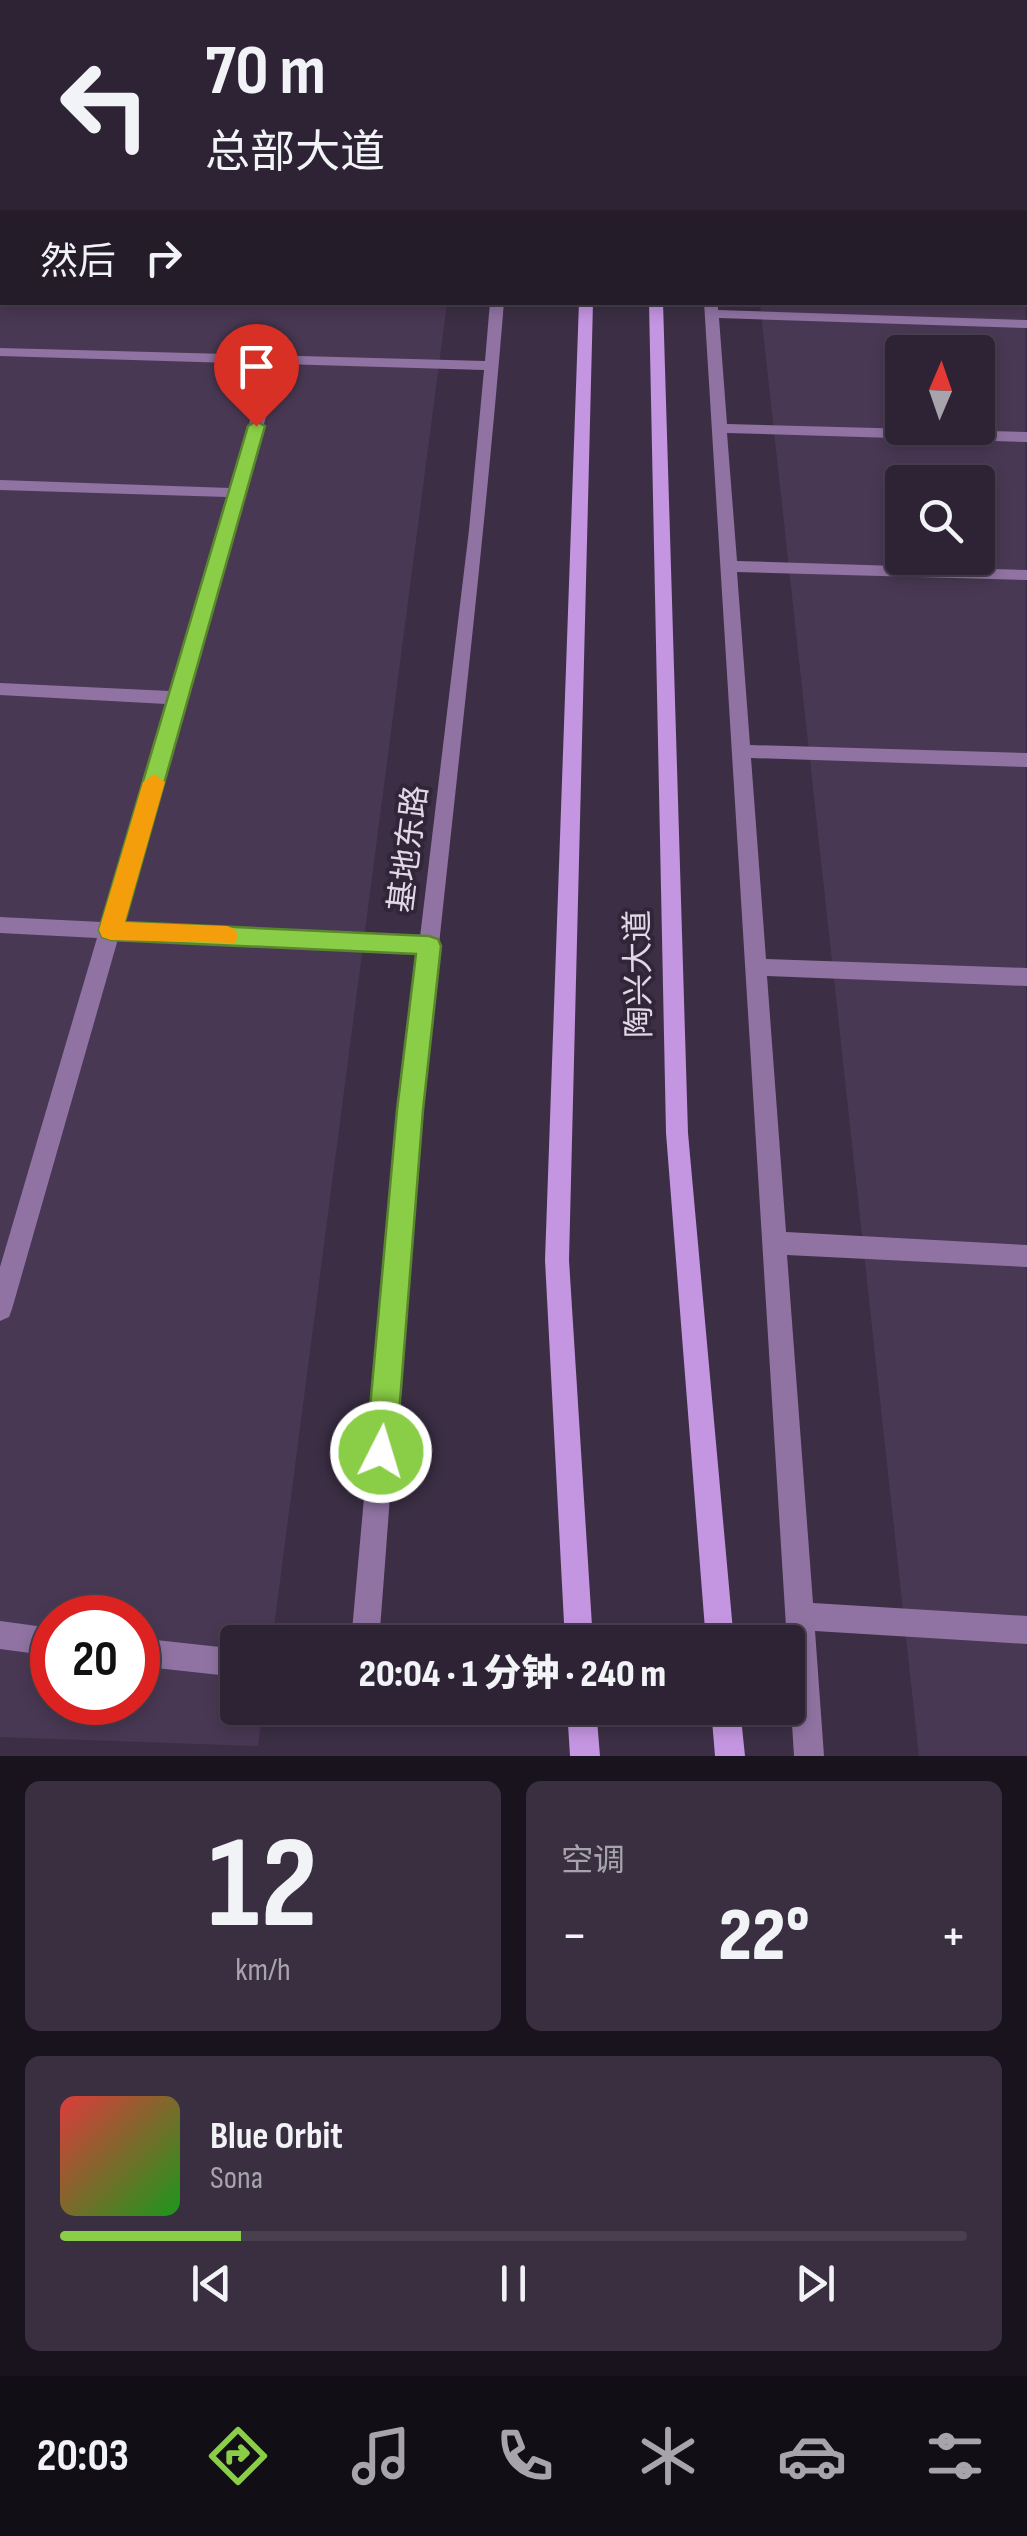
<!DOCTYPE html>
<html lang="zh">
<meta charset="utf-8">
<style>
body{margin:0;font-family:"Sofia Sans Condensed","Noto Sans SC",sans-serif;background:#392f40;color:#f1f3f6;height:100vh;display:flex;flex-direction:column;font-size:38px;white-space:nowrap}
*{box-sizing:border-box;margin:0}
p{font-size:32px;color:#a7a4ac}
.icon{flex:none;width:55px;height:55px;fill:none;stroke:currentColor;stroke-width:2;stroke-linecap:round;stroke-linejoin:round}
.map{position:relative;height:1756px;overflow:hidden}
.sheet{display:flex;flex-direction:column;gap:25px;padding:25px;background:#19131d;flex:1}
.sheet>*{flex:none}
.guide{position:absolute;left:0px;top:0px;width:1028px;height:305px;box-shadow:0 5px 15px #0003,0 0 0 2px #48404f;background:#2d2334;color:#f1f3f6;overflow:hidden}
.needle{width:65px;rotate:2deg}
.controls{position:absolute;left:885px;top:335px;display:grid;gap:20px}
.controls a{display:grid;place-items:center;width:110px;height:110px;border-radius:10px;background:#2d2334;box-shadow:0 5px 15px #0003,0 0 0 2px #48404f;font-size:50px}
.speed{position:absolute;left:30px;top:1595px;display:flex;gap:20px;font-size:50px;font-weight:700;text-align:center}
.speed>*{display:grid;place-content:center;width:130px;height:130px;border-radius:50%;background:#2d2334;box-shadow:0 5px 15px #0003,0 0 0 2px #48404f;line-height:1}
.speed .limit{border:15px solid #d22;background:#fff;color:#111}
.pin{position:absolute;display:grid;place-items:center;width:85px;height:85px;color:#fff;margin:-102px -42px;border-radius:50% 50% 50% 0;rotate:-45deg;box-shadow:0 0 10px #0007}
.pin .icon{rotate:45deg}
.me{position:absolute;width:110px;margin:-55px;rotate:5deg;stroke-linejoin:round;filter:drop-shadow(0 0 8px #0008)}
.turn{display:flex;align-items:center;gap:35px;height:210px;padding:0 40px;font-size:45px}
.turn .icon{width:130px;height:130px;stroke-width:2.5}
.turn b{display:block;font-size:70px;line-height:85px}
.then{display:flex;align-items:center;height:95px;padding:0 40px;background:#0003;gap:20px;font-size:38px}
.big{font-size:75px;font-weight:800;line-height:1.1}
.sheet .card{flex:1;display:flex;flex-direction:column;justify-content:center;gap:15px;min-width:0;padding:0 35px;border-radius:15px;background:#392f40}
.sheet .dial{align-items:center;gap:0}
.dial b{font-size:130px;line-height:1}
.song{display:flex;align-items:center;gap:30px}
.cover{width:120px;height:120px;border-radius:15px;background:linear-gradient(135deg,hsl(0 70% 55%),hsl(120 70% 35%))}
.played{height:10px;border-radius:5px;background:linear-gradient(90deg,#8ace47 20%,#48404f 20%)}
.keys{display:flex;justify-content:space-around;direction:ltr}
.heat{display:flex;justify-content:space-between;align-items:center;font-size:55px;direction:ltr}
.sheet .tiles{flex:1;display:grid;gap:25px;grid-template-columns:1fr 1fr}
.card:last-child{grid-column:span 2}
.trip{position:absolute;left:220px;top:1625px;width:585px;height:100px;border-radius:10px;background:#2d2334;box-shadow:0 5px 15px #0003,0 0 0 2px #48404f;font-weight:800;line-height:100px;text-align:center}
.tab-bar{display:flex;height:160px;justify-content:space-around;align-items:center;background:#120e15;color:#a7a4ac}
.tab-bar .icon{width:70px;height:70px}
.tab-bar .selected{color:#8ace47}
.tab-bar b{font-size:45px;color:#f1f3f6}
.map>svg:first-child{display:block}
.built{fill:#493853;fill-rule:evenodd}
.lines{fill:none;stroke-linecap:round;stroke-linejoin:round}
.service{fill:#9073a2;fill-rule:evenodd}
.secondary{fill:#c495e0;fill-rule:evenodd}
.primary{fill:#dfbbf5;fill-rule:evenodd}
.route{fill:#8ace47;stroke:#5a862e;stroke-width:2.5}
.slow{fill:#f59e0b}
.labels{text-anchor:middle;stroke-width:8;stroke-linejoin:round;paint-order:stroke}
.street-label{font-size:32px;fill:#e1d8e6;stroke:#32253a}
</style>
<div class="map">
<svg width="1027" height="1756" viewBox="0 0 1027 1756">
<rect width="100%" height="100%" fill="#3c2f45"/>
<!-- built -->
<g class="built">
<path d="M1025,165L1027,1756H919L760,303L1025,302ZM902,352H978V428H902ZM902,482H978V558H902Z"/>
<path d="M0,194L2,302L447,303L272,1642H238V1708H263L258,1746L0,1737ZM52,1618H138V1702H52Z"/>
</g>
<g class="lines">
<!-- service -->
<g class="service">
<path d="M1002,0H1012L1013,2H1003Z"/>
<rect x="1025" y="38" width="2" height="11"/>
<rect x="0" y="171" width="2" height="8"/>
<path d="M490,302H504C482,571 449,839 422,1107C404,1285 393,1464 379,1642H351L399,1110L418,954L118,939L12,1309L9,1317L0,1321V1267L97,938L0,933V917L102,922L166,704L0,695V683L170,691L227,497L0,490V480L230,488L267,364L0,356V348L485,361ZM281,364L484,370L469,530L420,937L122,923Z"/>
<path d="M704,302H718V310L1027,320V328L719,318L727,424L1027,432V442L727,433L737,561L1027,570V580L737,572L750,745L1027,753V767L751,758L766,959L1027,968V986L767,976L786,1232L1027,1245V1267L787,1255L813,1603L1027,1616V1644L815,1631L824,1756H794Z"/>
<path d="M0,1621L52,1628V1656L0,1649Z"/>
<path d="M138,1638L238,1649V1677L138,1666Z"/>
</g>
<!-- secondary -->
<g class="secondary">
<path d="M579,302H593L569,1260L593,1642H565L545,1260Z"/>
<path d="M649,302H663L688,1133L734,1642H706L666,1133Z"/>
<path d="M567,1708H596L600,1756H570Z"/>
<path d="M711,1708H740L745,1756H715Z"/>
</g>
<!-- primary -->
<g class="primary">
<rect x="0" y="59" width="2" height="8"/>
<rect x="1025" y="87" width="2" height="8"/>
<rect x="0" y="89" width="2" height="8"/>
<rect x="1025" y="118" width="2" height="8"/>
</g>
</g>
<!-- route -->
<path class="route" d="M256,421L265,426L125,922L429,936L438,939L441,946L423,1110L396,1452L392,1463L381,1467L370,1463L366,1452L397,1110L416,954L111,940L102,937L99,930L248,426Z"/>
<!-- slow -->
<path class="slow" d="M154,774L165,782L125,922L227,926L235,929L238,936L235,943L111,940L102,937L99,930L143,782Z"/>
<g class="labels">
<!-- street labels -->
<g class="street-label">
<text transform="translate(408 849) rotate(-83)" y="11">基地东路</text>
<text transform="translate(638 974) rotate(-91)" y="11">陶兴大道</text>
</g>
</g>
</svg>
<div class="controls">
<a><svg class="needle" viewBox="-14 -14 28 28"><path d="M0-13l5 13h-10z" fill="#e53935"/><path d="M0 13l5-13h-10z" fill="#a7a4ac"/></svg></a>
<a><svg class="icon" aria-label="search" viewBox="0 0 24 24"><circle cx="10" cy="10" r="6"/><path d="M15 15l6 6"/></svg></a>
</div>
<div class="speed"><div class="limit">20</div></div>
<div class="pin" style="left:256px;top:426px;background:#d93025"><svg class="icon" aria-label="arrive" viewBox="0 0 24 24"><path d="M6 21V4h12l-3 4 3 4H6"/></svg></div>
<svg class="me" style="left:381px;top:1452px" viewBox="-20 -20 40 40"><circle r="17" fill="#8ace47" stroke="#fff" stroke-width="3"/><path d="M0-11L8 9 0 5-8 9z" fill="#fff"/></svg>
<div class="trip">20:04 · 1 分钟 · 240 m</div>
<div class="guide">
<div class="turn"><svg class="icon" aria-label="left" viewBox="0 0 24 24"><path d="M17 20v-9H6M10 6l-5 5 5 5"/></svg><div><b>70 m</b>总部大道</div></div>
<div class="then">然后<svg class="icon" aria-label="right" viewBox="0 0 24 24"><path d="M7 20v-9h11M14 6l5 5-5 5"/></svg></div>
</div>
</div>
<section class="sheet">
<div class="tiles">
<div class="card dial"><b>12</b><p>km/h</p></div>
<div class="card"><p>空调</p>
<div class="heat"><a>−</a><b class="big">22°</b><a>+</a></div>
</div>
<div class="card">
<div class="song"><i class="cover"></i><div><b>Blue Orbit</b><p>Sona</p></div></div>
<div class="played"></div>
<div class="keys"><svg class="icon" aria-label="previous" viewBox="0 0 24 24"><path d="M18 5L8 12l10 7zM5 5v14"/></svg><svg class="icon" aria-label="pause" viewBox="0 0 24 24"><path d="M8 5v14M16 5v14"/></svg><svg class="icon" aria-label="next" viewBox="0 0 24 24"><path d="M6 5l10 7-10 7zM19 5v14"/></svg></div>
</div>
</div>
</section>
<nav class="tab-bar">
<b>20:03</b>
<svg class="icon selected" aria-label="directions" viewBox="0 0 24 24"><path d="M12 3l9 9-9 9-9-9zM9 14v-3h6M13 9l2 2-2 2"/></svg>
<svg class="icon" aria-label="music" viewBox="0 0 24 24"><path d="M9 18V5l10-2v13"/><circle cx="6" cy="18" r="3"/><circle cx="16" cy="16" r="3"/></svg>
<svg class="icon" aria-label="phone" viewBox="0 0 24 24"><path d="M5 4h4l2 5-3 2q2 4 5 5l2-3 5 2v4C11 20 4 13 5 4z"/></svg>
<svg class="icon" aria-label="climate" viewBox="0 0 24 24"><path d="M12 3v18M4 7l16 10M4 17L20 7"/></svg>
<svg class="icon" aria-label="car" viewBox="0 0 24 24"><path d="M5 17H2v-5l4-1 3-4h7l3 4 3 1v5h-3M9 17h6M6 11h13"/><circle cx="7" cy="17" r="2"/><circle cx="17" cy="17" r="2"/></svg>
<svg class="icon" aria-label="filters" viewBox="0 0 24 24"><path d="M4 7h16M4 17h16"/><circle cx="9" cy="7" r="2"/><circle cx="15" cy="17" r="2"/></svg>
</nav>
